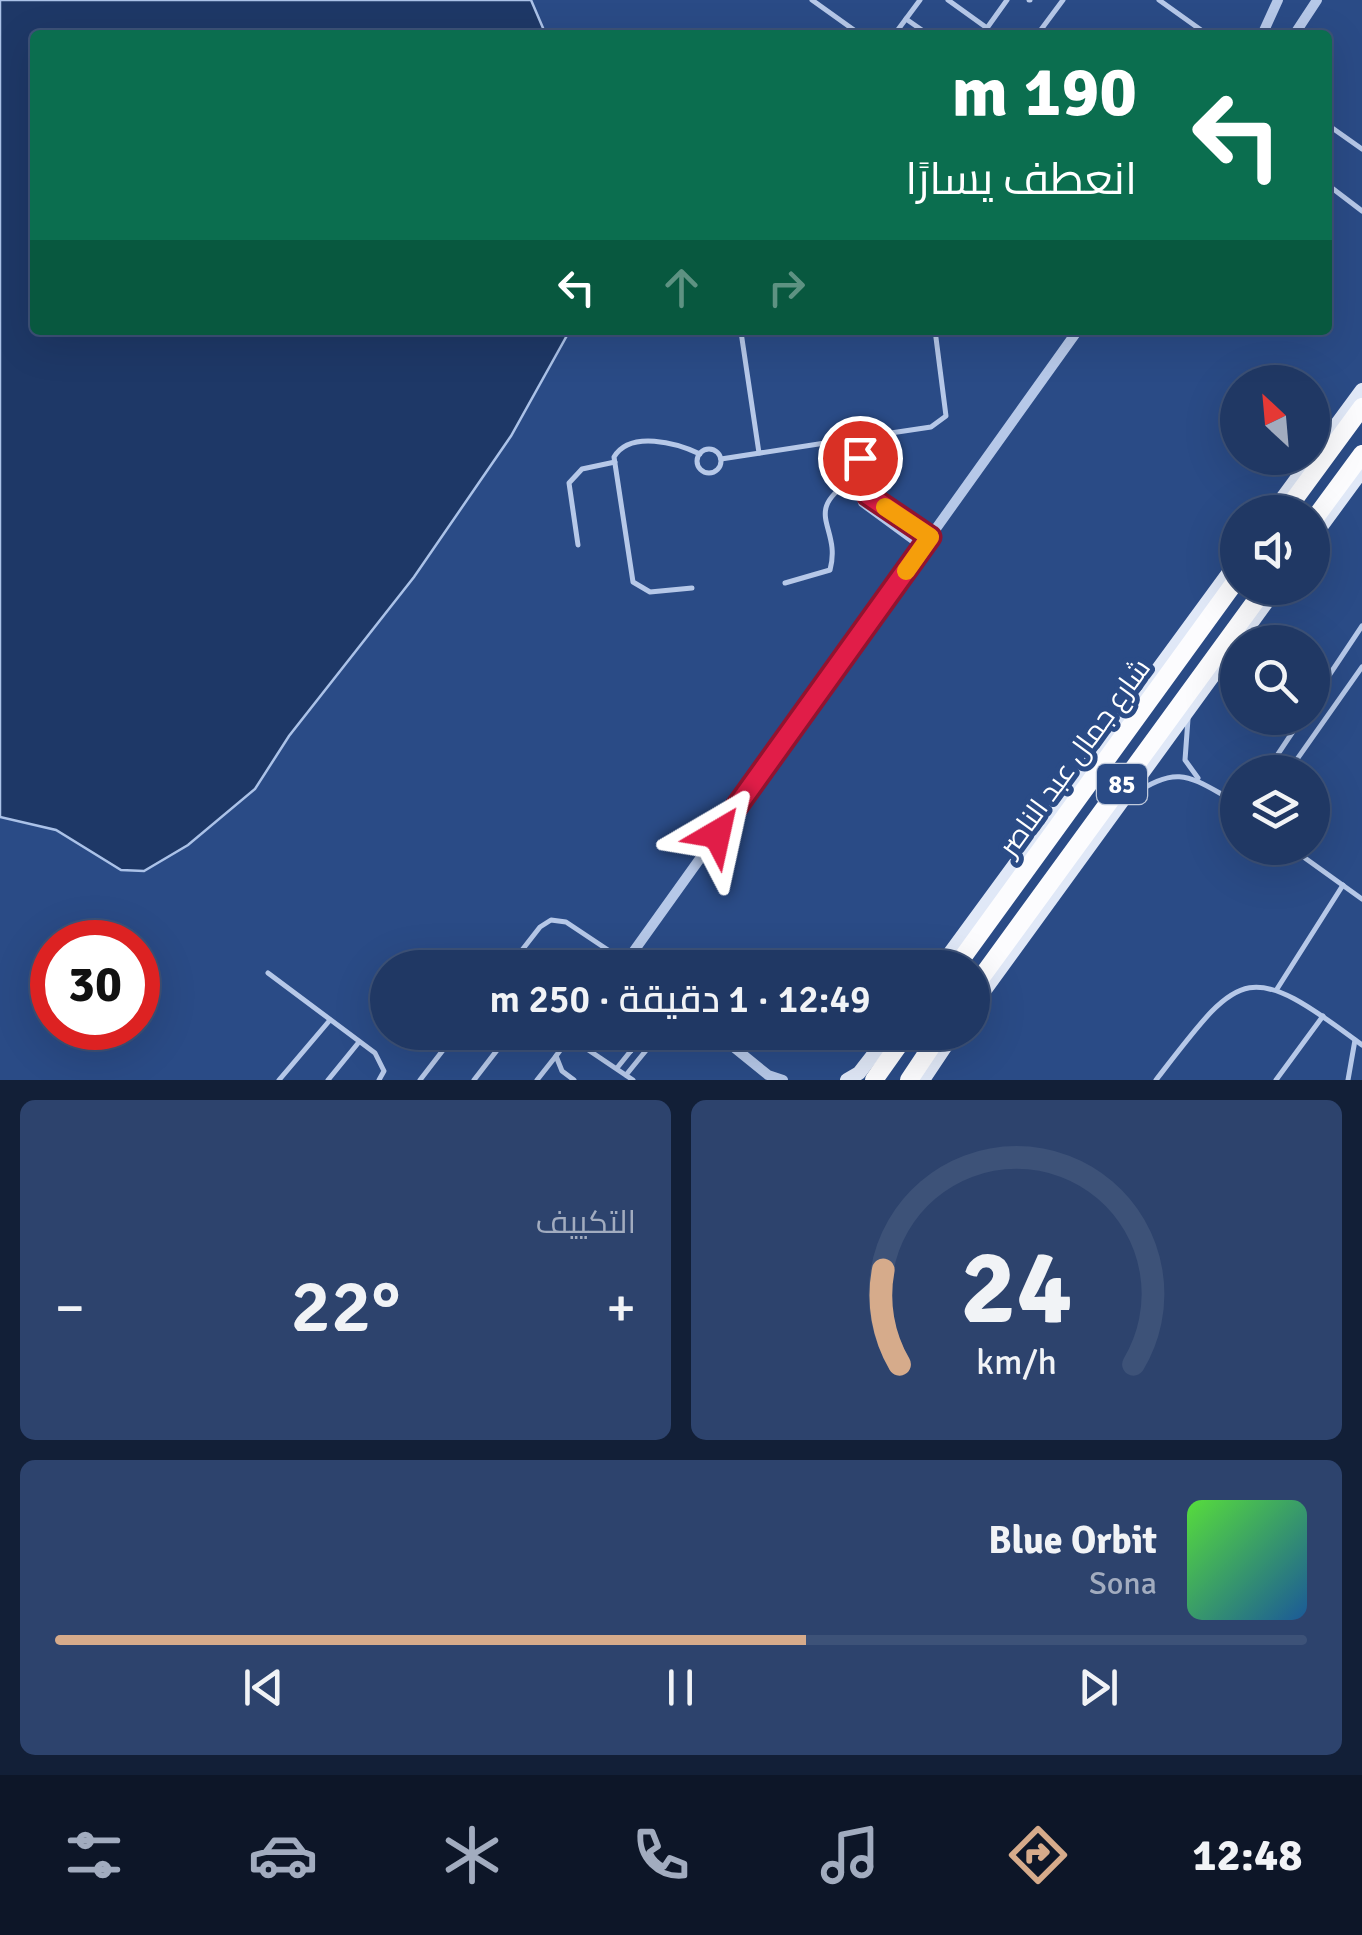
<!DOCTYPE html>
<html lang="ar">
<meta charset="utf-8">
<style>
body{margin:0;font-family:Signika,Cairo,sans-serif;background:#2d436d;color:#f1f3f6;direction:rtl;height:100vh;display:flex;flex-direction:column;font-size:38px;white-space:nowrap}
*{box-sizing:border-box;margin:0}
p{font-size:32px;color:#a2acbf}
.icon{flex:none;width:55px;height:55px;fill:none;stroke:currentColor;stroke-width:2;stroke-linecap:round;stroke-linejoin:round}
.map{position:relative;height:1080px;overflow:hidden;direction:ltr}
.details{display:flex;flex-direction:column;gap:20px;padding:20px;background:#121f37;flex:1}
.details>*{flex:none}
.guide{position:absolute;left:30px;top:30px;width:1302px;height:305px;border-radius:10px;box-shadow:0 10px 40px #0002,0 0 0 2px #3d5278;direction:rtl;background:#0b6e4f;color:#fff;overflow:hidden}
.needle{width:65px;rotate:334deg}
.buttons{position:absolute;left:1220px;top:365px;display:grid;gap:20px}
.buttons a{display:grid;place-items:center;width:110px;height:110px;border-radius:50%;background:#203864;box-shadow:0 10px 40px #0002,0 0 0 2px #3d5278;font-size:50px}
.speed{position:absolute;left:30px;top:920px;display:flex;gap:20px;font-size:50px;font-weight:700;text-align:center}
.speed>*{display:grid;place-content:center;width:130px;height:130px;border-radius:50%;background:#203864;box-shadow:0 10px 40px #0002,0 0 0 2px #3d5278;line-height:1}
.speed .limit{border:15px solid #d22;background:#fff;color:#111}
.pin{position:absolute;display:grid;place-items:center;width:85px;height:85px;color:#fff;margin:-42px;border:5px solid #fff;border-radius:50%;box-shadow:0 2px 10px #0007}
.me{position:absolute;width:110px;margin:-55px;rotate:36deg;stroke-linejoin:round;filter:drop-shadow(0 0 8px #0008)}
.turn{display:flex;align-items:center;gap:35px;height:210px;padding:0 30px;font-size:45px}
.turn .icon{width:130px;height:130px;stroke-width:2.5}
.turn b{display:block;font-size:70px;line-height:85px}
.lanes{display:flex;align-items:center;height:95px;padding:0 30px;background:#0003;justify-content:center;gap:50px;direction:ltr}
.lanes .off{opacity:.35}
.big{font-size:75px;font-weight:600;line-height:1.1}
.details .tile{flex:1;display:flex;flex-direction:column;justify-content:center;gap:15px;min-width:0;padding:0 35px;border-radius:15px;background:#2d436d}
.details .dial{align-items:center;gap:0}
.dial svg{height:260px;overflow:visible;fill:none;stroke:#3d5278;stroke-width:7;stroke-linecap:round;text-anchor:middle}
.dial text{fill:#f1f3f6;stroke:none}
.song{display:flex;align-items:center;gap:30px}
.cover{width:120px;height:120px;border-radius:15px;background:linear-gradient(135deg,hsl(110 70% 55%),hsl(210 70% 35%))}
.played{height:10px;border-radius:5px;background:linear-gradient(90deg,#d6ab8b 60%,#3d5278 60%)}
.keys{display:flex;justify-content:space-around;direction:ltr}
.heat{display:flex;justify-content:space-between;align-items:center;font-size:55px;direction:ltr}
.details .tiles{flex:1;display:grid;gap:20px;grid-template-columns:1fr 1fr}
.tile:last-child{grid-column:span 2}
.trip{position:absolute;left:370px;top:950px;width:620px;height:100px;border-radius:50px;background:#203864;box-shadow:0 10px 40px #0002,0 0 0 2px #3d5278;font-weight:600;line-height:100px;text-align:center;direction:rtl}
.tabs{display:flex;height:160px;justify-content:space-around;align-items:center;background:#0d1628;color:#a2acbf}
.tabs .icon{width:70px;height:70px}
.tabs .on{color:#d6ab8b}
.tabs b{font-size:45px;color:#f1f3f6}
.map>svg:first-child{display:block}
.water{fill:#1e3867;stroke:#abc2e8;stroke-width:2.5}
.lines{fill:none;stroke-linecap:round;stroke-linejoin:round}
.service{stroke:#b6c8e8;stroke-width:5}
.minor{stroke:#b6c8e8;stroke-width:10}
.secondary{stroke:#e0e8f7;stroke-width:14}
.trunk{stroke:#fcfcfe;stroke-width:18}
.route-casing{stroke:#92132f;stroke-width:25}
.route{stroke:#e11d48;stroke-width:18}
.slow{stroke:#f59e0b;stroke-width:18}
.labels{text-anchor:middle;stroke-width:10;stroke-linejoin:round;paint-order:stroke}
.shield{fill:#2a4b86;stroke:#bfc9db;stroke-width:2.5}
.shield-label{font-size:25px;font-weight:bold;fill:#fff}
.street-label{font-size:28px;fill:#fff;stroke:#2a4b86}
</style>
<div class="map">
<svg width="1362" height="1080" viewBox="0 0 1362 1080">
<rect width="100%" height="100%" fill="#2a4b86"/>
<!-- water -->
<path class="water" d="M0,0H531L546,35H35V330H570L511,436L414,577L289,736L255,789L188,845L144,871L121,870L56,830L0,817Z"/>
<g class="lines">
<!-- service -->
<g class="service">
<path d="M812,0L861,35"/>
<path d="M948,0L987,28"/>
<path d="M1029,0H1030"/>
<path d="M1159,0L1208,35"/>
<path d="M906,19L929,35"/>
<path d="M894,35L920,0"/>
<path d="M982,35L1007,0"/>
<path d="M1037,35L1063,0"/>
<path d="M1328,125L1362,149"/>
<path d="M1328,185L1362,211"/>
<path d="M741,332L759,453"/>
<path d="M864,437L931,427L946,416L935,330"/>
<path d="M862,447L854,452L844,450L838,441L841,431L854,426L863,432C867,453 856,474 868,495L928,535"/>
<circle cx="709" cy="461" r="12"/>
<path d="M845,453L861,504L921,548"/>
<path d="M721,459L838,441"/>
<path d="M578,545L569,483L582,469L615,462"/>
<path d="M785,583L830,570C842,526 800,513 852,480"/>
<path d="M692,588L650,592L633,582L614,457C630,430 677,443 700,454"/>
<path d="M1312,701L1362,626"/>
<path d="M1188,719L1185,760L1198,778"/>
<path d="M1266,772L1302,718"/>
<path d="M1288,772L1362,667"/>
<path d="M1133,795C1180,762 1192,779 1238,803"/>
<path d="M1291,848L1362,899"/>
<path d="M508,968L540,927L551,920L566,922L626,962"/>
<path d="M268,973L375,1053L384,1071L379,1080"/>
<path d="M1277,989L1343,885"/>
<path d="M606,1032L631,1051"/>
<path d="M617,1068L646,1032"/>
<path d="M626,1075L661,1032"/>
<path d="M279,1080L330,1020"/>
<path d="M328,1080L359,1042"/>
<path d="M420,1080L457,1032"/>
<path d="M474,1080L511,1032"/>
<path d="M537,1080L556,1056"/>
<path d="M574,1080L562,1071L556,1056L564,1045L575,1041L633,1080"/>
<path d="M1156,1080C1241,970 1245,957 1362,1045"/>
<path d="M1276,1080L1323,1016"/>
<path d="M1348,1080L1355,1040"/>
</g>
<!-- minor -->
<g class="minor">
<path d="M1262,35L1278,0"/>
<path d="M1294,35L1317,0"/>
<path d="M633,968L626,962L1078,330"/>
<path d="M715,1032L768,1075L783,1080"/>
</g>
<!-- secondary -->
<g class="secondary">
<path d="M1272,512L1362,390"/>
<path d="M1312,539L1362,471"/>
<path d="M939,968L1238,560"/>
<path d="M972,1008L1277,588"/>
<path d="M847,1080L859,1073L891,1032"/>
<path d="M923,1080L955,1032"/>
</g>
<!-- trunk -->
<g class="trunk">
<path d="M1285,512L1362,407"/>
<path d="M1312,522L1362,454"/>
<path d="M955,968L1238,578"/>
<path d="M972,990L1265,588"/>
<path d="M874,1080L908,1032"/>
<path d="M909,1080L941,1032"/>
</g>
</g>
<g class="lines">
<defs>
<path id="route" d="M717,834L930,537L868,495L860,458"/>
</defs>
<!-- route casing -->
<use href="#route" class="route-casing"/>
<!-- route -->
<use href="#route" class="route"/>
<!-- slow -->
<path class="slow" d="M885,507L930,537L906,571"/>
</g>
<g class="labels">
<!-- shield labels -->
<rect class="shield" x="1097" y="764" width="50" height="40" rx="8"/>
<g class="shield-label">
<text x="1122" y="793">85</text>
</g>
<!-- street labels -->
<g class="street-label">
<text transform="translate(1074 757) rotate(-54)" y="10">شارع جمال عبد الناصر</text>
</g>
</g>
</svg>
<div class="buttons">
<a><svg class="needle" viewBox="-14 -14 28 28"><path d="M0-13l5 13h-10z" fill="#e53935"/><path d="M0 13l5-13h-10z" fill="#a2acbf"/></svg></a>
<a><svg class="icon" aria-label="sound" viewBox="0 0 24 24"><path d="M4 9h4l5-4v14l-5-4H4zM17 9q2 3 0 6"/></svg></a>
<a><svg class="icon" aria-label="search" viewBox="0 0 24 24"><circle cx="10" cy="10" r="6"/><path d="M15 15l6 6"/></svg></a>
<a><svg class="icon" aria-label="layers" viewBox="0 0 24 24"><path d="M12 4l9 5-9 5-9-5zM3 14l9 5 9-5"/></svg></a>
</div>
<div class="speed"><div class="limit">30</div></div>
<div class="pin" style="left:860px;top:458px;background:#d93025"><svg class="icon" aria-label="arrive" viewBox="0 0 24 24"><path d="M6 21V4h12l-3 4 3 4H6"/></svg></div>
<svg class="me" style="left:717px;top:834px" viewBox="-20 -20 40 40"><path d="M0-17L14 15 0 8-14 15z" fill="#e11d48" stroke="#fff" stroke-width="4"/></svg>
<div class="trip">12:49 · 1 دقيقة · 250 m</div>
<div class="guide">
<div class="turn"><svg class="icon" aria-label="left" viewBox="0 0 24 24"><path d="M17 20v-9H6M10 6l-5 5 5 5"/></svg><div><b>190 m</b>انعطف يسارًا</div></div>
<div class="lanes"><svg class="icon" aria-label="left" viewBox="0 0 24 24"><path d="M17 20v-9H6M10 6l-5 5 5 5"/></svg><svg class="icon off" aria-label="ahead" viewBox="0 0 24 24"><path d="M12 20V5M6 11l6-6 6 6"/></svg><svg class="icon off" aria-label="right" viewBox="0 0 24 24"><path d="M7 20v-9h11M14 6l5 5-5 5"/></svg></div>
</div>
</div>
<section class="details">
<div class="tiles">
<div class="tile dial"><svg viewBox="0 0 100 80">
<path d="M14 69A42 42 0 1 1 86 69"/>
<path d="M14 69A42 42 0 0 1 9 40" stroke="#d6ab8b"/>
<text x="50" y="56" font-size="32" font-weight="700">24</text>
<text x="50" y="72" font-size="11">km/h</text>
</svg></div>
<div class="tile"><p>التكييف</p>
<div class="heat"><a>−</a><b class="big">22°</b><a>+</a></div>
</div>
<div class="tile">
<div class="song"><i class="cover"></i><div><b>Blue Orbit</b><p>Sona</p></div></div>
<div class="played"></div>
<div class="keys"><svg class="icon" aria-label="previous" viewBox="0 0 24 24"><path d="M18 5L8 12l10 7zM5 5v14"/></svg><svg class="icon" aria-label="pause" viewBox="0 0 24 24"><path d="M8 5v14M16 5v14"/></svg><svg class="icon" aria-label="next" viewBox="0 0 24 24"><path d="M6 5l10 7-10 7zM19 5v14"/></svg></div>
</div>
</div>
</section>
<nav class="tabs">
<b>12:48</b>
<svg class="icon on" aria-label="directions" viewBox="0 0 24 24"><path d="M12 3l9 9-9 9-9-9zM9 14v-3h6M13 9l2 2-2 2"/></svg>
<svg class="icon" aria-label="music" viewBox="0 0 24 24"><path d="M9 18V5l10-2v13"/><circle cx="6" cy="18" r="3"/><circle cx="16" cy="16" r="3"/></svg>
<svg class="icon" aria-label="phone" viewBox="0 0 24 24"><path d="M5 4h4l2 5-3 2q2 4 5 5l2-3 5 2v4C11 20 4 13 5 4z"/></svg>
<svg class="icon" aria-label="climate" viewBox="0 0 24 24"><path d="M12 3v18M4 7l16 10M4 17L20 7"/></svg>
<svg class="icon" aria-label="car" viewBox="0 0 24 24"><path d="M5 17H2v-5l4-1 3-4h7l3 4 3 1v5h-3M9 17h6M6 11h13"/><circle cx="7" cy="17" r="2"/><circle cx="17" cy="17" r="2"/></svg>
<svg class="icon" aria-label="filters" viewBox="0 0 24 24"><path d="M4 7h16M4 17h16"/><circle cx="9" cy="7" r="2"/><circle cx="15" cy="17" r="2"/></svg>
</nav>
